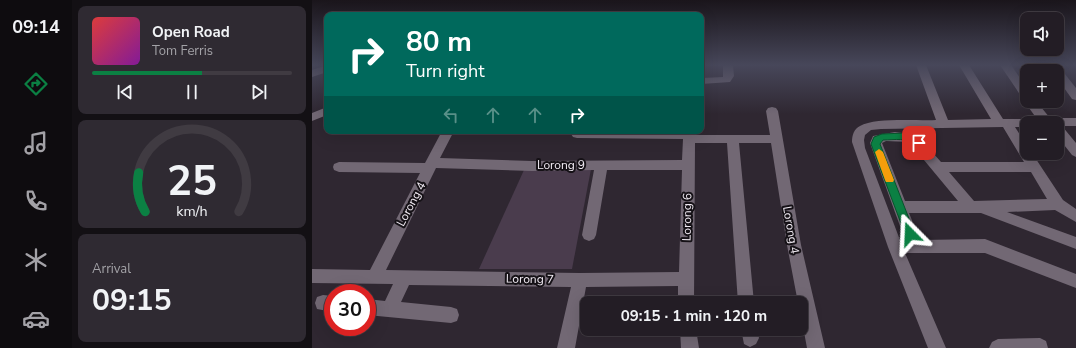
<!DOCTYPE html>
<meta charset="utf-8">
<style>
body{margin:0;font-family:"Nunito Sans",sans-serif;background:#2f2a32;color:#f1f3f6;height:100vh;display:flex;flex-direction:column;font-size:15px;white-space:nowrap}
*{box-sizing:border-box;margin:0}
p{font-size:13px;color:#a3a2a7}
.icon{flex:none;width:22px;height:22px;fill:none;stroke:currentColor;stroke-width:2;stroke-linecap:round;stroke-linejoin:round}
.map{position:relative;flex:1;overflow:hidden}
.details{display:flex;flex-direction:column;gap:6px;padding:6px;background:#131014;width:240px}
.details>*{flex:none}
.banner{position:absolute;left:12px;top:12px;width:380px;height:122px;border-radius:8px;box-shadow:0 4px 16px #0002,0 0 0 1px #403b42;background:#00695c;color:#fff;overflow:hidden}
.fabs{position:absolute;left:708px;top:12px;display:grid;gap:8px}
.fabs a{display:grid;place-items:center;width:44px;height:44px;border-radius:8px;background:#231d25;box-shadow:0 4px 16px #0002,0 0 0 1px #403b42;font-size:20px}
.speed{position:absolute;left:12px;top:284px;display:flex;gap:8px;font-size:20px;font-weight:700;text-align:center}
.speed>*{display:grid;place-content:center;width:52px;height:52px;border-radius:50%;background:#231d25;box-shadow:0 4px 16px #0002,0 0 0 1px #403b42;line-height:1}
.speed .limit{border:6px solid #d22;background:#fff;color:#111}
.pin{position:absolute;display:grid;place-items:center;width:34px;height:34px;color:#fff;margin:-17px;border-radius:8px;box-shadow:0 2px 6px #0006}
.me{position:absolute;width:44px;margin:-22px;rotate:339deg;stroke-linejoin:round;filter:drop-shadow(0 0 3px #0008)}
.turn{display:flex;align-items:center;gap:14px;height:84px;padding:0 16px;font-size:18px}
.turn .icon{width:52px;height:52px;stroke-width:2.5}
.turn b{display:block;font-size:28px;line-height:34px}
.lanes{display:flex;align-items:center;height:38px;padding:0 16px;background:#0003;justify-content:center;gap:20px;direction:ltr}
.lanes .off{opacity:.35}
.big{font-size:30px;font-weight:700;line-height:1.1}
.details .tile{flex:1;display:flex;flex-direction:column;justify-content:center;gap:6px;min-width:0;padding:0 14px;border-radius:8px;background:#2f2a32}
.details .dial{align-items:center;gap:0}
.dial svg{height:104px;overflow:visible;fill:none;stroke:#403b42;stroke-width:7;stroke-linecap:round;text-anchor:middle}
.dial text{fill:#f1f3f6;stroke:none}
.song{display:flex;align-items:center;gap:12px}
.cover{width:48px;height:48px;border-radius:6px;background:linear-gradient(135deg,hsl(0 70% 55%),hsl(290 70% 35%))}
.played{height:4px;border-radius:2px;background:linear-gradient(90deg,#0b8043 55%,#403b42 55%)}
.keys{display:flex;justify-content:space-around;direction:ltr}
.trip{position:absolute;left:268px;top:296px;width:228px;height:40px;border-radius:8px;background:#231d25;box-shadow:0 4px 16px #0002,0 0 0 1px #403b42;font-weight:700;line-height:40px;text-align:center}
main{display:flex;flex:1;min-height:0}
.tabs{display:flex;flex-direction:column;width:72px;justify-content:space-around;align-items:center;background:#0e0c0f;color:#a3a2a7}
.tabs .icon{width:28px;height:28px}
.tabs .current{color:#0b8043}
.tabs b{font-size:18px;color:#f1f3f6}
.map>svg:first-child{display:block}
.green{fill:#4a3c4d}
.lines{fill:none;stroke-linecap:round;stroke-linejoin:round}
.minor{fill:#726874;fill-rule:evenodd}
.route{fill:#0b8043;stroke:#07532c}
.slow{fill:#f59e0b}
.labels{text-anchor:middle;stroke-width:4;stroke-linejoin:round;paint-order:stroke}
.street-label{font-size:12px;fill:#f2ecf4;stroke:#151116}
</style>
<main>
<nav class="tabs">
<b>09:14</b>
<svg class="icon current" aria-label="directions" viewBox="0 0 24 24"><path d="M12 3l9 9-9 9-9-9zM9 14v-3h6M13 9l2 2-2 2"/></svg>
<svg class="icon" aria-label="music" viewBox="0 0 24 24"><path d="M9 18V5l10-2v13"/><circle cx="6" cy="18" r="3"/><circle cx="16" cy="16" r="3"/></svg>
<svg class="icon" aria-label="phone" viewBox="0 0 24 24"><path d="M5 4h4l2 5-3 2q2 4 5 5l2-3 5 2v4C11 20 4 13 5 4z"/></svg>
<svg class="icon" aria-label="climate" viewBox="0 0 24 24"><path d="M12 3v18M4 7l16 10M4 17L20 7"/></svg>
<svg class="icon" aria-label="car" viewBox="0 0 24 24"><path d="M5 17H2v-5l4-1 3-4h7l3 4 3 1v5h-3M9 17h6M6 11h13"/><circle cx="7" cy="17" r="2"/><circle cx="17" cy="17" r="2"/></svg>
</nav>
<section class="details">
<div class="tile">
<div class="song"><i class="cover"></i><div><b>Open Road</b><p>Tom Ferris</p></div></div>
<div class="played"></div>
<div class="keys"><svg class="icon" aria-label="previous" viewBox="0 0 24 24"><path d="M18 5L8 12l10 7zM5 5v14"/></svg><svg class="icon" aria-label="pause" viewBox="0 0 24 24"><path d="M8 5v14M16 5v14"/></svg><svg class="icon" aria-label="next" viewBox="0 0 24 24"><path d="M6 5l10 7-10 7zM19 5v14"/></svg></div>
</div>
<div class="tile dial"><svg viewBox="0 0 100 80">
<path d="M14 69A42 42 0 1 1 86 69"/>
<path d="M14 69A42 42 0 0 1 9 39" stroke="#0b8043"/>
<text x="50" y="56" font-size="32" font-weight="700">25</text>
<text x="50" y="72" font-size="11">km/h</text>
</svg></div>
<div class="tile"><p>Arrival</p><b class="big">09:15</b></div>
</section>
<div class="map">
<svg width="764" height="348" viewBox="0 0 764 348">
<rect width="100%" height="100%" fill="#2f2731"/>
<!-- green -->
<path class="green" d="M279,169L260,269H167L212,170Z"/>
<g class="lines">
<!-- minor -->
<g class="minor">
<path d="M15,65V72L0,77V70Z"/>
<path d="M411,65H421L422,76L418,82L389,84V78L411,77Z"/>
<path d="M604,65H614L636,120L679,119L647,65H657L691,119H725L712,101L713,99H711L688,65H699L715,88V101H724L738,118H764V126H750L764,143V157L760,155L745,136V123H715V127H703L715,146V153H720L751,200L764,209V222L743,210L695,212L764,237V249L669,213H597L608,240L673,239L764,274V288L673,253H593L634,348H616L576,247L540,142C540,135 542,129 548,126C563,117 606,121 624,120ZM691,127L712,162H629L605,135L583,132L561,136L558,143L593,240H588L553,148L552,140L553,135L559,130L569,129ZM574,141L597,142L646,201H593L570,143ZM637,172H719L735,199L662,201Z"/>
<path d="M745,68L749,69L764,88V100L760,99L745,78V71H740Z"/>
<path d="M15,107V115L0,121V113Z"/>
<path d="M460,107L464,108L466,111L489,245L513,348H495L489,316V303H486L475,245L459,143H427L442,303H426L415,143H383L382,303H366V286L274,287L263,348H245L259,287L97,285L89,302L139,307L145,309L147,315L145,321L139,323L55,315V299L73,301L81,284L0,283V269L58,270L108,173L27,172L22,170L21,167L22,164L27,162L113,163L130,131H142L128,158L220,161L370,160L371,139L265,138L261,137L259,134L261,131H383V135H458L454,111L456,108ZM124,168L220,171L282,170L270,235L272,239L277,241L282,239L284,235L295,170H370L367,272L268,273L74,270Z"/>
<path d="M11,295L21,296V312L5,309L3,303L5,297Z"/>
<path d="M368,329H384L387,348H369Z"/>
<path d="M429,329H445L447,338L444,344L438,347L432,344Z"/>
<path d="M728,338L734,341L736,348H677L680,342L686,339Z"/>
</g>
</g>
<!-- sky -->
<linearGradient id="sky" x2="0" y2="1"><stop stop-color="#1a151b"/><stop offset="0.57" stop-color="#47475a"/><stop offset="1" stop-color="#47475a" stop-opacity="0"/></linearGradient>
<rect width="764" height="114" fill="url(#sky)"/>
<!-- route -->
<path class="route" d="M593,133C601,135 607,136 611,143L610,145H604C595,137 583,140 571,140L568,144L603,234L602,237L598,238L595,237L593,234L559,144L562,137L570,134Z"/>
<!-- slow -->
<path class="slow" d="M567,149L571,152L582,180L581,182H574L573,180L563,152Z"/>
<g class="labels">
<!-- street labels -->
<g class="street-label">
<text x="249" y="169">Lorong 9</text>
<text transform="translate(99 204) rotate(-62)" y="4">Lorong 4</text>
<text transform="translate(375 217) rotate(-89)" y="4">Lorong 6</text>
<text transform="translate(479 230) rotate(80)" y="4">Lorong 4</text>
<text transform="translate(218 279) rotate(1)" y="4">Lorong 7</text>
</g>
</g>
</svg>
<div class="fabs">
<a><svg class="icon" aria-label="sound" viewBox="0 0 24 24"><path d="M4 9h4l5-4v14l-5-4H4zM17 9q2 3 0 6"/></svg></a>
<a>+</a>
<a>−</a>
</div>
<div class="speed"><div class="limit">30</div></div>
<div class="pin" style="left:607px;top:143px;background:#d93025"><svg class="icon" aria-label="arrive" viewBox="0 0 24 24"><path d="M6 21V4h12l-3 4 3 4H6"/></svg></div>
<svg class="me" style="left:598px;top:234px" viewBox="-20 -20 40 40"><path d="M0-17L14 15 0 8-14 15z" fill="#0b8043" stroke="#fff" stroke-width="4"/></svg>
<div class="trip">09:15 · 1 min · 120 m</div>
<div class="banner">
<div class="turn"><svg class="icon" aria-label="right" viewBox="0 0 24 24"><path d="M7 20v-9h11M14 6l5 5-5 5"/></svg><div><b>80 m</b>Turn right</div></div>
<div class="lanes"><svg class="icon off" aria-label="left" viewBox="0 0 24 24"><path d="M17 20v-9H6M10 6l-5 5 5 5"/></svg><svg class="icon off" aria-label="ahead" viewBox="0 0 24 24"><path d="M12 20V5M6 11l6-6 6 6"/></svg><svg class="icon off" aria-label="ahead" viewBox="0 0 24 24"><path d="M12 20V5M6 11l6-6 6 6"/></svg><svg class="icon" aria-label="right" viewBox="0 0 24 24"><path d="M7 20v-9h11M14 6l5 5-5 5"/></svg></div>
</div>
</div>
</main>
